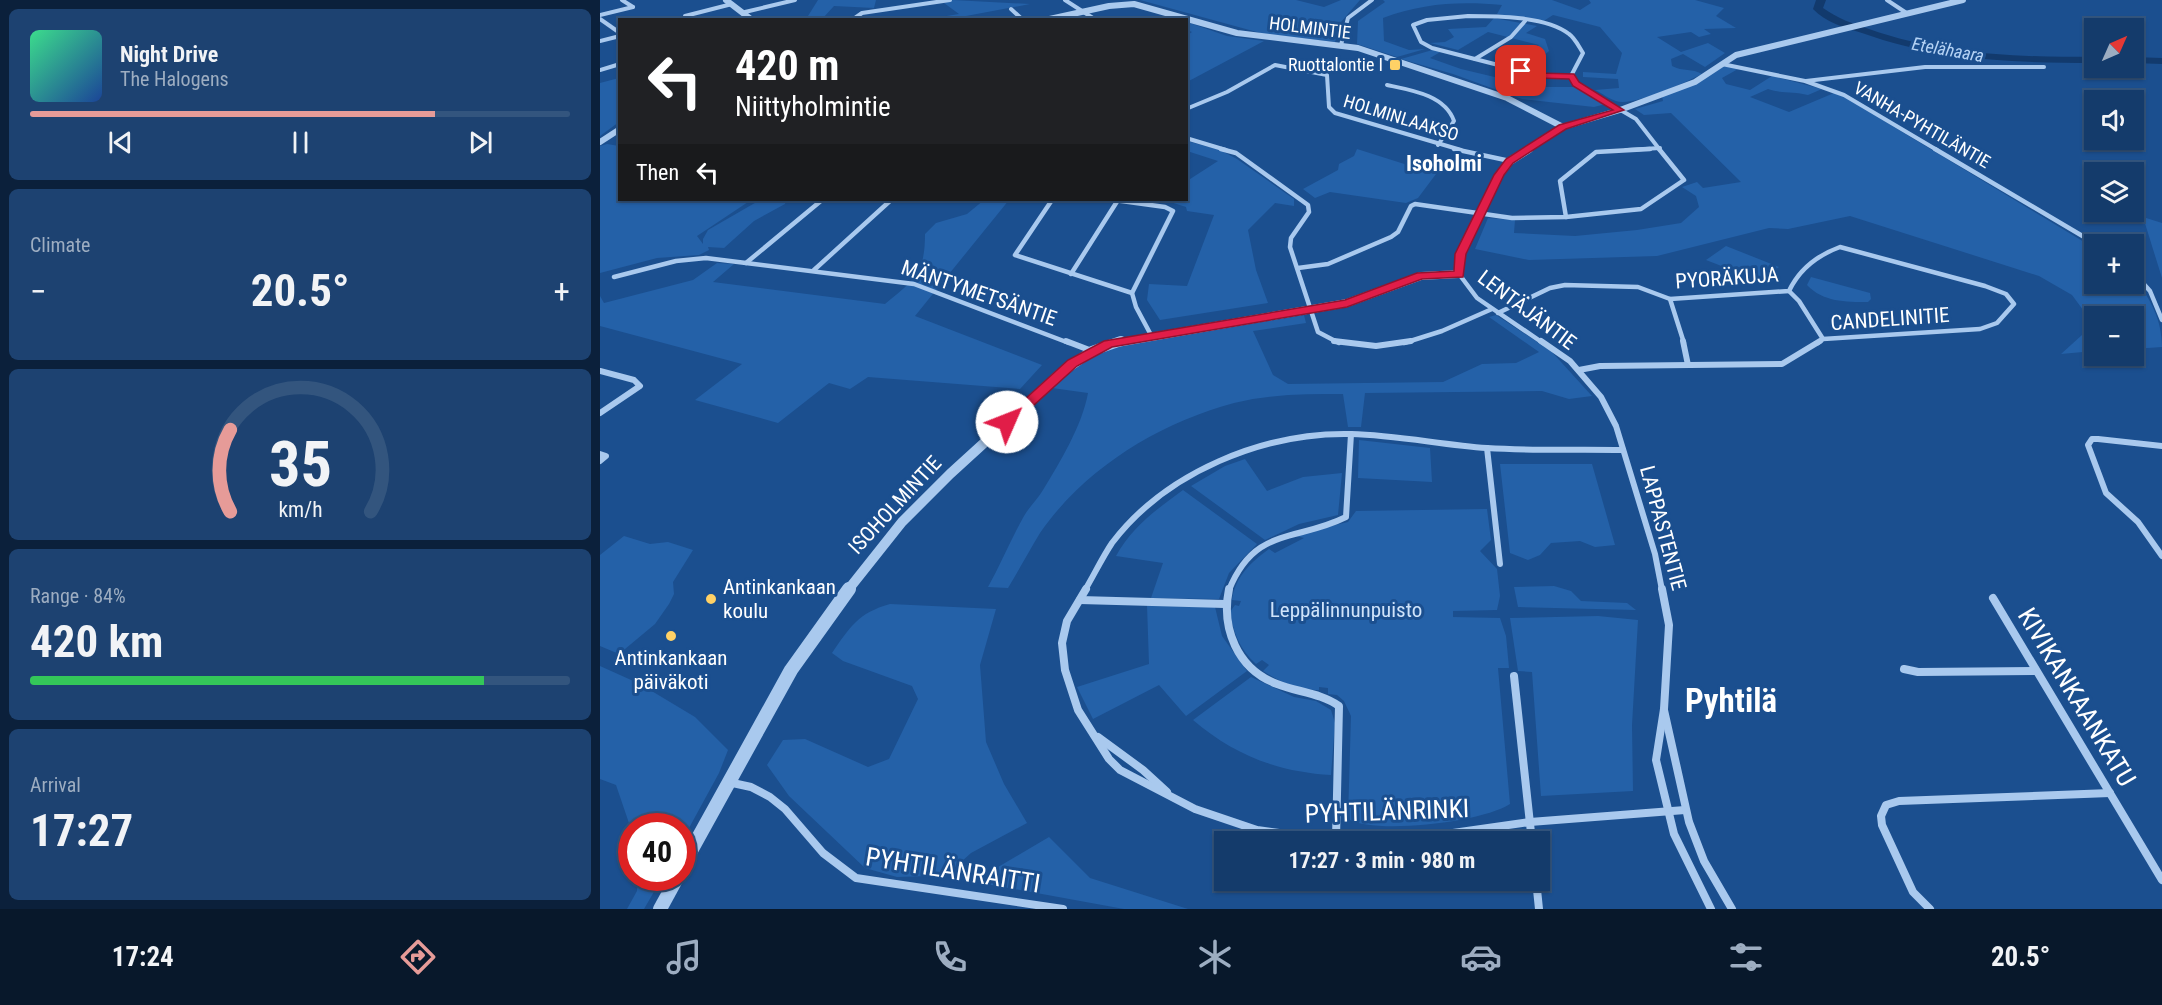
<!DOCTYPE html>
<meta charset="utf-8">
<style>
body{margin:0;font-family:"Roboto Condensed",sans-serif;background:#1d4271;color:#f1f3f6;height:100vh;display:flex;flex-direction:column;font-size:22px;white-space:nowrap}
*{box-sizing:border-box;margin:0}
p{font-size:20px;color:#9dadc1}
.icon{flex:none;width:33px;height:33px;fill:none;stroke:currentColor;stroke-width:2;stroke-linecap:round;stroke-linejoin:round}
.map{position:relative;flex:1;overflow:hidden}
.panel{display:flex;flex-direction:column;gap:9px;padding:9px;background:#0b203b;width:600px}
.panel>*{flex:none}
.banner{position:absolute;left:18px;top:18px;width:570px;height:183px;border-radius:0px;box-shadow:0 2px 4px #0004,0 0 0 2px #33557e;background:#202124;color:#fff;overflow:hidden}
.needle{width:39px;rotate:45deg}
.controls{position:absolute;left:1484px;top:18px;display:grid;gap:12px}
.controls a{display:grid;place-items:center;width:60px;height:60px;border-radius:0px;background:#143b6b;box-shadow:0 2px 4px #0004,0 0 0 2px #33557e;font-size:30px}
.speed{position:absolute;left:18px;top:813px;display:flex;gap:12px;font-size:30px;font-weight:700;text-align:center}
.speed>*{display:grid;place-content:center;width:78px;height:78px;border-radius:50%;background:#143b6b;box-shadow:0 2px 4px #0004,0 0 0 2px #33557e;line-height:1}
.speed .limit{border:9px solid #d22;background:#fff;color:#111}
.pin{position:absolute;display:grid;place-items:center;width:51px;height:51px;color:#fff;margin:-26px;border-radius:12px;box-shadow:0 3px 9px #0006}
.me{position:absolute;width:66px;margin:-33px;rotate:46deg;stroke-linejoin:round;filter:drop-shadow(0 0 4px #0008)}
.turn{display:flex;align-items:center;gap:21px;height:126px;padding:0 18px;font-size:27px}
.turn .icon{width:78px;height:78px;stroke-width:2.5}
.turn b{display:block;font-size:42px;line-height:51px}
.then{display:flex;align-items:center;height:57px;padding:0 18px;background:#0003;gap:12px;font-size:22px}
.big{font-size:45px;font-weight:700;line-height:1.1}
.panel .widget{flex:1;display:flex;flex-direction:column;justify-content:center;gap:9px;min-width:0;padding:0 21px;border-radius:9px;background:#1d4271}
.panel .dial{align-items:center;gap:0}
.dial svg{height:156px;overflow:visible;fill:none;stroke:#33557e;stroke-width:7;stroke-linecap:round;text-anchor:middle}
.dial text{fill:#f1f3f6;stroke:none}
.song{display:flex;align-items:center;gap:18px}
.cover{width:72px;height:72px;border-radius:9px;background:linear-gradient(135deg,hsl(150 70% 55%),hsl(220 70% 35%))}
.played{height:6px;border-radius:3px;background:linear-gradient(90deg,#e69b98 75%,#33557e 75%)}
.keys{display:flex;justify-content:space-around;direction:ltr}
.heat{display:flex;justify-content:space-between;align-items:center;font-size:33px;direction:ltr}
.charge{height:9px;border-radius:4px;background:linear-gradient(90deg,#34c759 84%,#33557e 0)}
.trip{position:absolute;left:614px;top:831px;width:336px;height:60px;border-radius:0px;background:#143b6b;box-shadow:0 2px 4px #0004,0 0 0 2px #33557e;font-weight:700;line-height:60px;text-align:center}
.dock{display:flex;height:96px;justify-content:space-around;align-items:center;background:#08182b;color:#9dadc1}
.dock .icon{width:42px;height:42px}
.dock .active{color:#e69b98}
.dock b{font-size:27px;color:#f1f3f6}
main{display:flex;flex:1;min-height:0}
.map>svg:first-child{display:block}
.green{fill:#2461a8}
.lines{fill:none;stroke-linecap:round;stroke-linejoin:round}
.river{fill:#123a6d;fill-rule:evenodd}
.minor-far3{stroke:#a9c9ee;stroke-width:4}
.minor-far2{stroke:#a9c9ee;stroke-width:4.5}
.minor-far1{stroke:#a9c9ee;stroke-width:6}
.minor{stroke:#a9c9ee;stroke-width:8}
.tertiary-far3{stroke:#a9c9ee;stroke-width:6}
.tertiary-far2{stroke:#a9c9ee;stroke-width:8}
.tertiary-far1{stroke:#a9c9ee;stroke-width:10}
.tertiary{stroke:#a9c9ee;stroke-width:14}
.route{fill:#e11d48;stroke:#92132f;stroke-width:1.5}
.poi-dot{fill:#ffd166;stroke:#1b4f8f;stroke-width:2}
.labels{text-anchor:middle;stroke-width:6;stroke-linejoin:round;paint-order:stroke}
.far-street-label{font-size:18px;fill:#fff;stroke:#1b4f8f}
.far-water-label{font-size:18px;font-style:italic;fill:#b5d3f5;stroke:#1b4f8f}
.far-poi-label{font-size:18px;fill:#fff;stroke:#1b4f8f;text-anchor:end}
.street-label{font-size:21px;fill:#fff;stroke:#1b4f8f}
.poi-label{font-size:21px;fill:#fff;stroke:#1b4f8f;text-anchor:start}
.park-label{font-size:21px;fill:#cfe3fa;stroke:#1b4f8f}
.far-district-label{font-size:22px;font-weight:bold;fill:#fff;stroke:#1b4f8f}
.near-street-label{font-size:26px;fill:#fff;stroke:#1b4f8f}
.near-district-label{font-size:33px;font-weight:bold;fill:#fff;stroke:#1b4f8f}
</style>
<main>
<section class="panel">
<div class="widget">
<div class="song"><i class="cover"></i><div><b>Night Drive</b><p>The Halogens</p></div></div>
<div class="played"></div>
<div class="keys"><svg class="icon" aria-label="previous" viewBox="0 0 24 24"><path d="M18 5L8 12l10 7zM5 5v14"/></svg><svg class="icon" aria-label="pause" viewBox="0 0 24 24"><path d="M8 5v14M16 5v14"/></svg><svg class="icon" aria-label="next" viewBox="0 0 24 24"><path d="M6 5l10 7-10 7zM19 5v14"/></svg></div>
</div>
<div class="widget"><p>Climate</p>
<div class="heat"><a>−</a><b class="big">20.5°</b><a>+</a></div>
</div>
<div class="widget dial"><svg viewBox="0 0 100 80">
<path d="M14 69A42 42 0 1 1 86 69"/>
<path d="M14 69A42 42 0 0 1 14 27" stroke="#e69b98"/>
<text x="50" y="56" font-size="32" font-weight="700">35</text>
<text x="50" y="72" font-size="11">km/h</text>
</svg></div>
<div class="widget"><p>Range · 84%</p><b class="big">420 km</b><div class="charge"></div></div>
<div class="widget"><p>Arrival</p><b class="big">17:27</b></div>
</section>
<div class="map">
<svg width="1562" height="909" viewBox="0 0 1562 909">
<rect width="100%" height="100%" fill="#1b4f8f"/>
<!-- green -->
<g class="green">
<path d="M218,0H276L274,8L234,6L222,19H192L208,16Z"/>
<path d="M353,0L430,4L350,19L322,20L359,14L344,3Z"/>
<path d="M540,0H696L724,7L741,0H760L741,22L735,42L664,34Z"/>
<path d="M783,0H952L980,10L991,3L989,0H1095L1124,8L1116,16L1136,28L1104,29L1111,34L1099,37L1091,32L1057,37L1081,52L1108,43L1125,53L1105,67L1083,54L1071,59L1072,66C1083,72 1092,68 1102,74C1086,82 1033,107 1016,101C1009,99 1002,93 995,90L1019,88L1018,79L983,77V72L1016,74L1022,53L1000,27L953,15L942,22L897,14L902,5C861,1 822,3 783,18L784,41L809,50L825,49L797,57L757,44L758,21L785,2Z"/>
<path d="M894,18L937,26L926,33L945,39L949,51L942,57L941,66L937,71L914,63L939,45L888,32L858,50L830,43L845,42L854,37L848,29L886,27Z"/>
<path d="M587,22L627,36L664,41L587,82V35L592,32L587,30Z"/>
<path d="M836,49L842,51L830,58L861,69L936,87H975L1006,104L994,107L922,99L853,74L801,59Z"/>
<path d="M1124,66L1138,69L1122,78L1126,84L1150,90L1172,76L1222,89L1208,95C1194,91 1183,94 1168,89L1150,97L1189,112L1234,93L1246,98L1494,248V284H1533L1534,279C1551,298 1562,321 1562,347L1533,349V316H1494V351L1461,354L1482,335L1486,314L1472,295L1439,276L1250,216L1188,229L1169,228L1057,256L929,260L875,249L888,218L915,220L914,233L975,236L1037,230L1081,223L1099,207L1096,196L1082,187L1097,182L1103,188L1141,182L1071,113L1044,115L1035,109L1063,101L1062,96Z"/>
<path d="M19,78V122L0,136V83Z"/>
<path d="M587,141L620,150L637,159L694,199V206L675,203L648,230L656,270L668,303L560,320L547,300L549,284L587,286L614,215L587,211L586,207L564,200H586L587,181L618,161L587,151Z"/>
<path d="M7,144L19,146L20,200H151L97,236L103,244V239L108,230L160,200H186L185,204L154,221L124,248L108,247L109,250L99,255L57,258L0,273V146Z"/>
<path d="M757,149L836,174L818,198L806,203L730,192L715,198L703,189L738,170L739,164L754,156Z"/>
<path d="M384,200H409L315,316L442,365L420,389L268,377L250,389L229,383L178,423L95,400L142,364L0,326V296L4,303L93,280L117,263L134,264L113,282L285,304C314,280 325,274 325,234L336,223L367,214Z"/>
<path d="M1543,217L1562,223V278Z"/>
<path d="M1126,246L1179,267L1160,281L1106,260Z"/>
<path d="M1211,277L1270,293L1271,299L1268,302C1245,302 1223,302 1207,285Z"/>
<path d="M704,315L706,323L653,331L673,375L688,384L843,382L882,364L916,363L939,352L889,317L896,315L951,351L992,396L969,399L942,391L765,393L761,427H748L743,394C707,394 669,394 634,403C559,423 485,468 440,533C429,551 419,570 408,588L388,587C401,564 411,539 424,516C429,507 438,499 443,490C460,462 482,426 488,393L452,388L490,357L512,347Z"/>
<path d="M759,440L830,448L832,482L758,478Z"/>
<path d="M645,459L667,491L703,477L742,473L738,515L699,524L665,540L591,486L625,466Z"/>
<path d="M900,464H992L1015,545L995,547L980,541L951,543L940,555L928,560L910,553Z"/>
<path d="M583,490L657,544L629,573L619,599L551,598L563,563L516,556C532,527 557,509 583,490Z"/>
<path d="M887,509L891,540L880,551L897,569L900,596L897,610L853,611V617L900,618L906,636L909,668H898L910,804C883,822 775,835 748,819L751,716L744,701L737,695L728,694V688L719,687V690C699,691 679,681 663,671L669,665L662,660L656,664C640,650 633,632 630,612L635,605L639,606L641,601L632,600C635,577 651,562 669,549L675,553L704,538L692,535L748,522L756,511Z"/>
<path d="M24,536L50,544L68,542L93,550L73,582L74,594L69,604L55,624L19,654L0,646V555Z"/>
<path d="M954,586L971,591L981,601L1027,603L1036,610L918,607L914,587Z"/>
<path d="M290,604L396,609L380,665L386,742L404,784L427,823L371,853L351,871L329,876L297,877L265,868L189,796L167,765L183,740L205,739L268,767L289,759L318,699L312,686L243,661L232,653C250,627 258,613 290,604Z"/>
<path d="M547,605L615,607L622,636L647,671L586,716L559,685L493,719L477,687L549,664Z"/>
<path d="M998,616L1038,620L1032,725L1033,791L941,796L932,672L918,671L910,618Z"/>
<path d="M0,666L40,684L95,717L128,750L119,773L83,839L82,826H32L31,829L16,785L0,779Z"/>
<path d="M651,677L694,697L716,701L731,710L735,723L731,775C678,772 634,755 593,720Z"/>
<path d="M449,837L490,878L588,909H524L381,883L393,870Z"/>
<path d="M38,878H62L44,909H27L37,891Z"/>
</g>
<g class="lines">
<!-- river -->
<g class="river">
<path d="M1216,0H1226L1223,8C1237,18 1253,24 1269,29C1342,55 1418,57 1494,57V63C1415,63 1337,60 1262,33C1245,28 1225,22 1213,9Z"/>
<path d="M1533,57L1562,58V64L1533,63Z"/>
</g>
<!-- minor-far3 -->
<g class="minor-far3">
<path d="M22,0L33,7"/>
<path d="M465,0L496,20"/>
<path d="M1287,0L1308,14"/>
<path d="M411,9L423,20"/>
<path d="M145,12L195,0"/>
<path d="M0,15L33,7"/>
<path d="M85,16L132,4"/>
<path d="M868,16C896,16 946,16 969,34C975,38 979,47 983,53L971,76L937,75L832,48L821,42L813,25L827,20Z"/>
<path d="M0,19L20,33"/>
<path d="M252,20L262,13L350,0"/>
<path d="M0,41L20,36"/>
<path d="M741,45L748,18L772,0"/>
<path d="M875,59L911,37L925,21"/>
<path d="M1122,64L1205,81L1244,95L1337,150"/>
<path d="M0,70L20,64"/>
<path d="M971,76L976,84L1036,119L1060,150"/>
<path d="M1206,81L1325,67H1444"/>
<path d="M787,85C811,90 845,95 854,121L838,145"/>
<path d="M586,109L627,92L675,65L727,75L729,107L735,113L861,150"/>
<path d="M586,138L626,150"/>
<path d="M1026,150L1060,148"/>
</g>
<!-- minor-far2 -->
<g class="minor-far2">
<path d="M621,149L636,153L708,205L709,212L691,238L690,247L718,332L739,343"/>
<path d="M854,149L910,161"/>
<path d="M1335,149L1496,244"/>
<path d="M292,200H334"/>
<path d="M452,200L415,255L532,293"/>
<path d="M514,200L565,207L573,211L532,293L536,307L551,335"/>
<path d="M966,217L960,181L996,152L1050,149"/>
<path d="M146,263L314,284L469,343"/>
<path d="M698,268L728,264L791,237L798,232L811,206L815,204L912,218L966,217L1041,209L1084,180L1059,149"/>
<path d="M214,270L291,200"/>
<path d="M1533,272L1550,291L1562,320"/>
<path d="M471,274L518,200"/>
<path d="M859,274L877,298L943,343"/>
<path d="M14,277L76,261L106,258L146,263L222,200"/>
<path d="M1189,291L1199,301L1223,339"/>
<path d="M1070,299L1084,343"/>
<path d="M898,313L950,288L965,285L1038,287L1070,299L1189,291C1199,270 1218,255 1240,247L1385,286L1406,294L1414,304L1397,323L1380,329L1223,339L1218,343"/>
<path d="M804,343L842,331L892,309"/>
</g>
<!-- minor-far1 -->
<g class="minor-far1">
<path d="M466,341L492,351"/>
<path d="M734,341L776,346L811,341"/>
<path d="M941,341L970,361L1001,397L1016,426L1055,554L1062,590"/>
<path d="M1083,341L1088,365"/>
<path d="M979,370L1000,366L1182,364L1220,341"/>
<path d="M0,371L34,380L40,386L0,413"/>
<path d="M1562,446L1498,439H1492L1488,445L1506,493L1538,522L1562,556"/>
<path d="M887,448L900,564"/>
<path d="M0,454L6,456L0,461"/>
<path d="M485,590C494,575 502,558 512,543C566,472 664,432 751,434C797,435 842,445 887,448C932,451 978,449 1023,450"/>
<path d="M629,590C655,526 696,542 746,517L751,434"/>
</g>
<!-- minor -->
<g class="minor">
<path d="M486,589L467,621L462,643L465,670L478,710L509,759L520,770L595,809L657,830L710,837L770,839L846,834L930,822L1085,810"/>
<path d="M629,589C621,628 637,669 677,684C697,692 721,693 739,706L736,839"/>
<path d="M1062,589L1069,625L1064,709L1056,760L1074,834L1111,909"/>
<path d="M1393,598L1562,880"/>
<path d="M480,600L625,604"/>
<path d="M1304,669L1318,672L1435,671"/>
<path d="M914,676L932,842"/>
<path d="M1064,710L1089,822L1104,861L1132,909"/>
<path d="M498,737L543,770L567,792"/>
<path d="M128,782L151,787L170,797L185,809L223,853L256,878L463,909"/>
<path d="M936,880L939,909"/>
<path d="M1330,909L1313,892L1282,825L1281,816L1286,805L1299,801L1510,793"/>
</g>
<!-- tertiary-far3 -->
<g class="tertiary-far3">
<path d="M126,0L152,20"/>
<path d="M445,20L509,6L534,4L637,33L758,48L907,98L963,127"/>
<path d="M0,142L20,129"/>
<path d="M927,150L963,127L1020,110L1095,82L1136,55L1363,0"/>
</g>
<!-- tertiary-far2 -->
<path class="tertiary-far2" d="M517,343L747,303L821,276L859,274L860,254L899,175L910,161L929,149"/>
<!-- tertiary-far1 -->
<path class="tertiary-far1" d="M248,590L302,522L350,474L462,372L492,351L521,341"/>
<!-- tertiary -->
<g class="tertiary">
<path d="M82,867L191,670L249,589"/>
<path d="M60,909L77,878"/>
</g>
</g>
<!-- route -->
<path class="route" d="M921,68L937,73L974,74L979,82L1024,110L966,129L913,163L904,175L866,254L863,277L822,279L747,307L512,347L477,366L412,425H403V419L468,360L504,341L745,300L817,273L854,271L855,254L894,175L906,159L959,125L1013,110L973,86L969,79L937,78L918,72Z"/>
<!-- markers -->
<g class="poi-dot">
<rect x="789" y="59" width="12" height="12" rx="3"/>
<circle cx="111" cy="599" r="6"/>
<circle cx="71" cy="636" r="6"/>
</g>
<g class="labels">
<!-- far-street labels -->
<g class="far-street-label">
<text transform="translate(710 28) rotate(7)" y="6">HOLMINTIE</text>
<text transform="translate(801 118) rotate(17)" y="6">HOLMINLAAKSO</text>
<text transform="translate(1322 125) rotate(30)" y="6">VANHA-PYHTILÄNTIE</text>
</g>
<!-- far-water labels -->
<g class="far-water-label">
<text transform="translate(1348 50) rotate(10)" y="6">Etelähaara</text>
</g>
<!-- far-poi labels -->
<g class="far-poi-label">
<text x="783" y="71">Ruottalontie I</text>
</g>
<!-- street labels -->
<g class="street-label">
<text transform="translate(1127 278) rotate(-4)" y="7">PYORÄKUJA</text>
<text transform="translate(379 293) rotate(19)" y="7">MÄNTYMETSÄNTIE</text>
<text transform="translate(927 310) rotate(37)" y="7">LENTÄJÄNTIE</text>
<text transform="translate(1290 319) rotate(-4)" y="7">CANDELINITIE</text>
<text transform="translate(295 505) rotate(-47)" y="7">ISOHOLMINTIE</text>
<text transform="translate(1063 528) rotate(75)" y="7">LAPPASTENTIE</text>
</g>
<!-- poi labels -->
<g class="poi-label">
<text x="123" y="594">Antinkankaan<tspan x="123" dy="24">koulu</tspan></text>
<text x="71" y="665" text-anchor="middle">Antinkankaan<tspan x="71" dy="24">päiväkoti</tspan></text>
</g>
<!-- park labels -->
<g class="park-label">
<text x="746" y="617">Leppälinnunpuisto</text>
</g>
<!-- far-district labels -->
<g class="far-district-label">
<text x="844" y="171">Isoholmi</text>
</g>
<!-- near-street labels -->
<g class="near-street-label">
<text transform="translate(1477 697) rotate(59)" y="9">KIVIKANKAANKATU</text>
<text transform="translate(787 811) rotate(-2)" y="9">PYHTILÄNRINKI</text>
<text transform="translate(353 870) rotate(9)" y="9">PYHTILÄNRAITTI</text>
</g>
<!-- near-district labels -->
<g class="near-district-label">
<text x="1131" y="712">Pyhtilä</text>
</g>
</g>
</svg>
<div class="controls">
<a><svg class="needle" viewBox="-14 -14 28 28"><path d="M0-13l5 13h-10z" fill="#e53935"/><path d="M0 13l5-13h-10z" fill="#9dadc1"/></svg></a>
<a><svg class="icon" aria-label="sound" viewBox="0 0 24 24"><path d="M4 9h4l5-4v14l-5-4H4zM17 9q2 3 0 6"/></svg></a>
<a><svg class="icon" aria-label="layers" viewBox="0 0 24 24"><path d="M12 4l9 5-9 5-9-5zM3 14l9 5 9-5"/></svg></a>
<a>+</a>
<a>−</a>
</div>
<div class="speed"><div class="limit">40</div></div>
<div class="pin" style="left:921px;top:71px;background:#d93025"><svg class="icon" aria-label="arrive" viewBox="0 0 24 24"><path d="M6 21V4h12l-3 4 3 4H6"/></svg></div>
<svg class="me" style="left:407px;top:422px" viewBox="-20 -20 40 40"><circle r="19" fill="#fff"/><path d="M0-13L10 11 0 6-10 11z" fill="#e11d48"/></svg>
<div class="trip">17:27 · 3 min · 980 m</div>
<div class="banner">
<div class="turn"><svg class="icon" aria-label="left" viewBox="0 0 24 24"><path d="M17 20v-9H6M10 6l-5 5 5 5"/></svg><div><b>420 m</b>Niittyholmintie</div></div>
<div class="then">Then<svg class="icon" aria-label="left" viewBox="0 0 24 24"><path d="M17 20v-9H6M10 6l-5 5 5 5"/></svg></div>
</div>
</div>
</main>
<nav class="dock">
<b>17:24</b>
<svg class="icon active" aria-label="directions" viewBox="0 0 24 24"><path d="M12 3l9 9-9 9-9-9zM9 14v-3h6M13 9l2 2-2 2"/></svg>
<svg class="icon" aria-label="music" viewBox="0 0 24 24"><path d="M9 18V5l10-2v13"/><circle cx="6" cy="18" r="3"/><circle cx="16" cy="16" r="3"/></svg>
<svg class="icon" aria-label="phone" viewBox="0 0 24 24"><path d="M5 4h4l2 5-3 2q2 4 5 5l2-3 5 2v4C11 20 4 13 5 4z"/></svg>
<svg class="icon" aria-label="climate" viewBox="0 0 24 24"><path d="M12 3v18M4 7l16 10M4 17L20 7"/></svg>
<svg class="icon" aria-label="car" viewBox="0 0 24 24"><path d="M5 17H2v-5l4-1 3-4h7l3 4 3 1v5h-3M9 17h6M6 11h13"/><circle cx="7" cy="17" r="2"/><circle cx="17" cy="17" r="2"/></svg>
<svg class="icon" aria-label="filters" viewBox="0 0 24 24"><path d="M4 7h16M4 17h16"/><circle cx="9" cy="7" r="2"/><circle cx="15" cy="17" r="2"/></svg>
<b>20.5°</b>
</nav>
